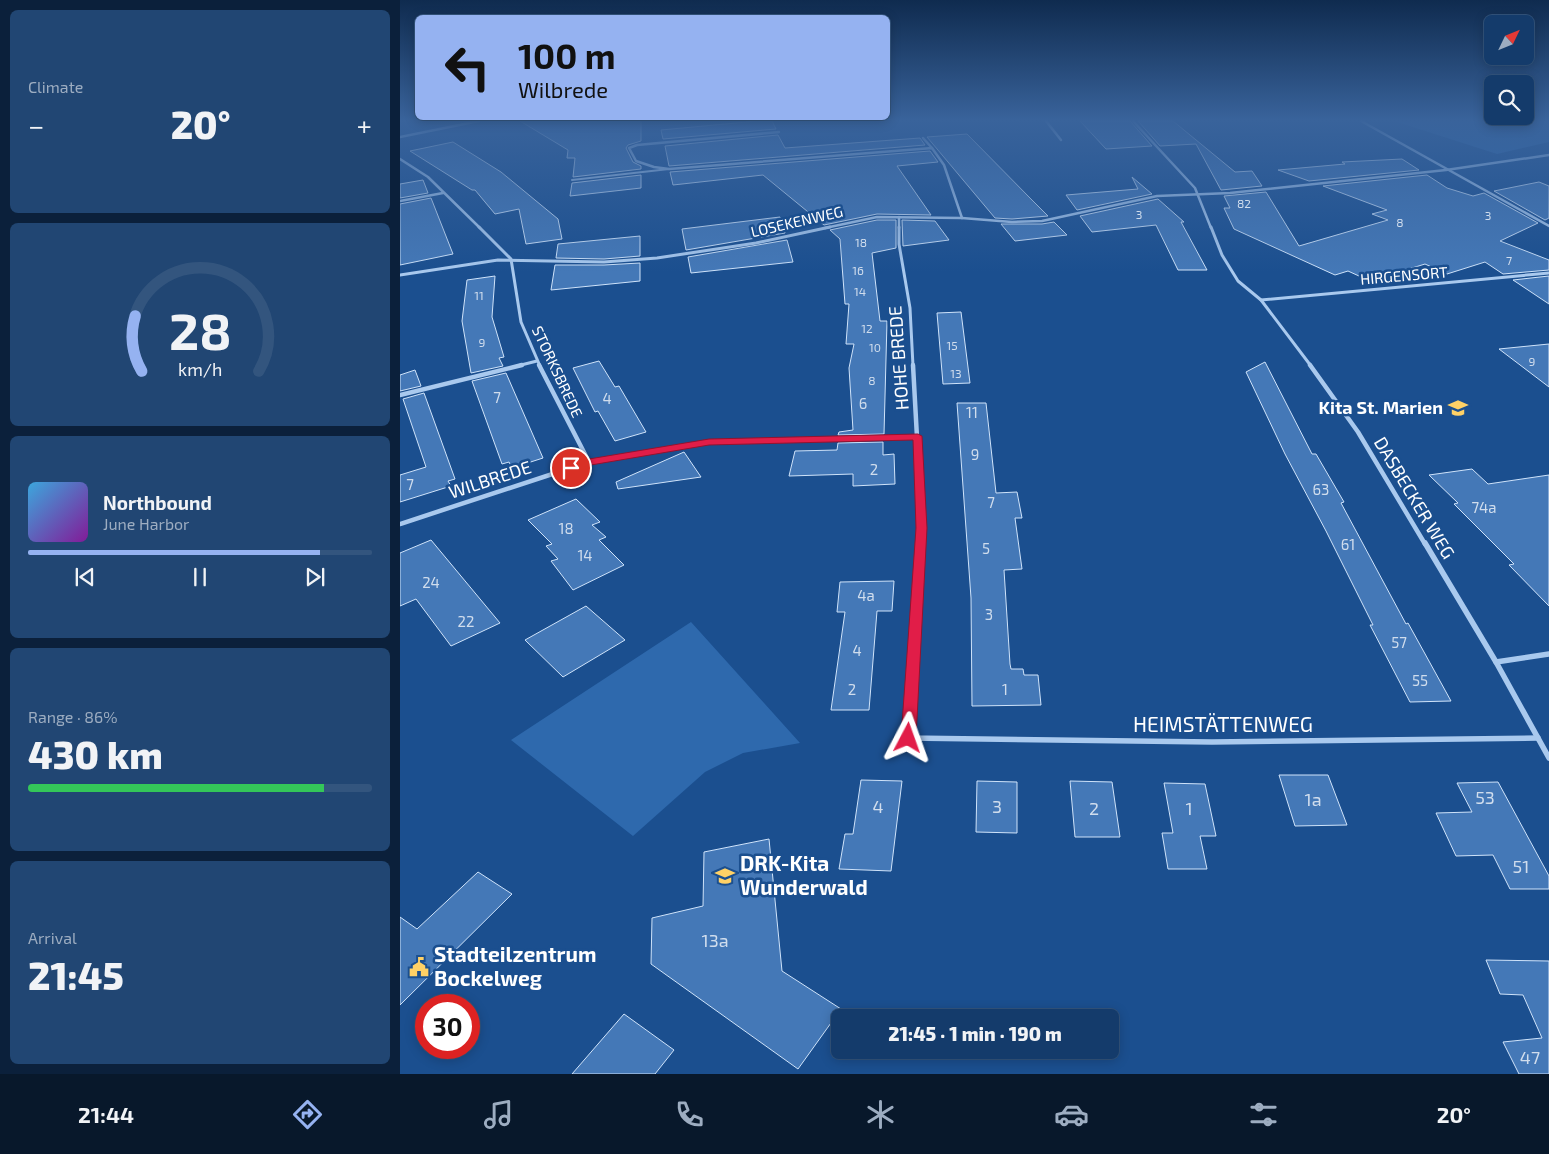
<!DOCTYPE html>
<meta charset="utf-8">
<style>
body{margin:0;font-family:"Exo 2",sans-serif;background:#214673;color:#f1f3f6;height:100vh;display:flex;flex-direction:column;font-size:19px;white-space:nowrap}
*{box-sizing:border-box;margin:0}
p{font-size:16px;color:#9dadc1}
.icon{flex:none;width:28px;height:28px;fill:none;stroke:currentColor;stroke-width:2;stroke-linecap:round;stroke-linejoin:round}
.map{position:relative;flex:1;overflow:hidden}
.drawer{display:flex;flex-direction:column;gap:10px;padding:10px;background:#0b203b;width:400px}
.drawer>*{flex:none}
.top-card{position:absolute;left:15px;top:15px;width:475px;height:105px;border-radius:8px;box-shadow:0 2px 12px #0003,0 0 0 1px #33557e;background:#95b2f1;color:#111;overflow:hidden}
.needle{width:32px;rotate:47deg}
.fabs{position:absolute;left:1084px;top:15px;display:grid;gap:10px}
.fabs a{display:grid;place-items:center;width:50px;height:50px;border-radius:8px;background:#143b6b;box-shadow:0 2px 12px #0003,0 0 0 1px #33557e;font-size:25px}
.speed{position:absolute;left:15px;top:994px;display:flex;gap:10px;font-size:25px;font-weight:700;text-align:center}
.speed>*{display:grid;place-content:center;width:65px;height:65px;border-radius:50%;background:#143b6b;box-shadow:0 2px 12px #0003,0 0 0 1px #33557e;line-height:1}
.speed .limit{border:8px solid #d22;background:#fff;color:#111}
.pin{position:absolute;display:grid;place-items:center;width:42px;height:42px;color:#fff;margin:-21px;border:2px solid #fff;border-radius:50%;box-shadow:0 1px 5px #0007}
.me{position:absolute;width:55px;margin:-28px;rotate:4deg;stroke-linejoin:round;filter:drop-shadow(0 0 4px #0008)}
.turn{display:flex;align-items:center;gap:18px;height:105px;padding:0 20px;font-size:22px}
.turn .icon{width:65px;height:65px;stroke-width:2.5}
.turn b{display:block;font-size:35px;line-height:42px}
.big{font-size:38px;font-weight:800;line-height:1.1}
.drawer .card{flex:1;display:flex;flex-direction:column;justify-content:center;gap:8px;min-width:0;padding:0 18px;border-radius:8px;background:#214673}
.drawer .dial{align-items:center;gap:0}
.dial svg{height:130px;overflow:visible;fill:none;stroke:#33557e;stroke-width:7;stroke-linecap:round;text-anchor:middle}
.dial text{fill:#f1f3f6;stroke:none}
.song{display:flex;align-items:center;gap:15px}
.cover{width:60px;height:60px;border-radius:8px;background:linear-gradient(135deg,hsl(200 70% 55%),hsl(290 70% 35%))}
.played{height:5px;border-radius:2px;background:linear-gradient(90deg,#95b2f1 85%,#33557e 85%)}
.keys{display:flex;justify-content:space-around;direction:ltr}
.heat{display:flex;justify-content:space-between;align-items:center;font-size:28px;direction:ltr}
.charge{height:8px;border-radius:4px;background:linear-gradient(90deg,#34c759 86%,#33557e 0)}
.trip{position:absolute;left:431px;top:1009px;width:288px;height:50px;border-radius:8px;background:#143b6b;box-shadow:0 2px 12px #0003,0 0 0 1px #33557e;font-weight:800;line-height:50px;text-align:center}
.tab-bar{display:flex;height:80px;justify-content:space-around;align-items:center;background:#08182b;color:#9dadc1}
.tab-bar .icon{width:35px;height:35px}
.tab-bar .active{color:#95b2f1}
.tab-bar b{font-size:22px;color:#f1f3f6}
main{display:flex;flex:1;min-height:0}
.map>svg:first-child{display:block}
.green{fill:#2e69ad}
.building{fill:#4478b7;stroke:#cfe3fa}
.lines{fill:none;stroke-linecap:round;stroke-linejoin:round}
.service{stroke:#a9c9ee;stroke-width:2}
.minor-far3{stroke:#a9c9ee;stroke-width:2.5}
.minor-far2{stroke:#a9c9ee;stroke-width:3}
.minor-far1{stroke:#a9c9ee;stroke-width:4.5}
.minor{stroke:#a9c9ee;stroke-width:5.5}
.route{fill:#e11d48;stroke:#92132f}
.labels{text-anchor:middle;stroke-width:5;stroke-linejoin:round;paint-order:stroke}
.far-number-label{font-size:12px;fill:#d0dded}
.far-street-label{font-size:15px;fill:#fff;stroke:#1b4f8f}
.number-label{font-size:15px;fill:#d0dded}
.street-label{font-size:18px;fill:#fff;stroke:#1b4f8f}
.poi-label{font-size:18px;font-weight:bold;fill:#fff;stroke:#1b4f8f;text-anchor:end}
.near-number-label{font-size:18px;fill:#d0dded}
.near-street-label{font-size:21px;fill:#fff;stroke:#1b4f8f}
.near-poi-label{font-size:21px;font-weight:bold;fill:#fff;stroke:#1b4f8f;text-anchor:start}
</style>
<main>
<section class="drawer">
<div class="card"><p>Climate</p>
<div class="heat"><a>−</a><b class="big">20°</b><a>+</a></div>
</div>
<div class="card dial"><svg viewBox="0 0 100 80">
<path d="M14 69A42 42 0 1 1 86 69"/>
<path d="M14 69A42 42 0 0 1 10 35" stroke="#95b2f1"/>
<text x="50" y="56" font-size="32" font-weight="700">28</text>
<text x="50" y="72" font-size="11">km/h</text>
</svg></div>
<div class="card">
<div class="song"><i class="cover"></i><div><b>Northbound</b><p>June Harbor</p></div></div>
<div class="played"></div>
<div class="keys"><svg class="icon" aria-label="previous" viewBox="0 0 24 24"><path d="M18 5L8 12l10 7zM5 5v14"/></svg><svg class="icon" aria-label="pause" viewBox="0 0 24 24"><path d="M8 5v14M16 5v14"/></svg><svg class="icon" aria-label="next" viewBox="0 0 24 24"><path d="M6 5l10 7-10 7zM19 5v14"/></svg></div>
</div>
<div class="card"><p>Range · 86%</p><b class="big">430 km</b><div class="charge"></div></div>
<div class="card"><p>Arrival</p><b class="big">21:45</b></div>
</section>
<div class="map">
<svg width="1149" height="1074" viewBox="0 0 1149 1074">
<rect width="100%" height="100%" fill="#1b4f8f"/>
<!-- green -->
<g class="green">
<path d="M994,121H1149V142L1097,154Z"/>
<path d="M291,622L400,743L343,753L305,772L233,836L111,740Z"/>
</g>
<!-- building -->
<g class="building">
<path d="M120,121H241V141L228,145L226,148L233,162L241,166V169L173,177L175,158H167L168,150Z"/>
<path d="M357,121H372L376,129L263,139L261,130Z"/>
<path d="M680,121H730L752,146L706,149Z"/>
<path d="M738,121H773L835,172L852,171L862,186L821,190L796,144L760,146Z"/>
<path d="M567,134L630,198L648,216L612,219L595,218L527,137Z"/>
<path d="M378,135L385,148L520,138L525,145L269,166L265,146Z"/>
<path d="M53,142L101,172L158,219L162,239L126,244L119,209L95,214L75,190H72L10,151Z"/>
<path d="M530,151L538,162L497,166L531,215L477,214L424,225L363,175L273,185L270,172Z"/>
<path d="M1002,159L1019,170L909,181L878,170L945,164L942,162Z"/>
<path d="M241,175V188L170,196L172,183Z"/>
<path d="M1027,175L1047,188L1073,196L1084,193L1138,223L1100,241L1149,260V270L1103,274L1085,262L1047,274L1025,264L970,281L948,271L935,275L834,229L824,208H830L824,196L866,192L899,246L988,220L972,214L987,210L923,186Z"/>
<path d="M732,177L752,194L677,210L666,195L738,189Z"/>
<path d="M23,180L28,193L0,198V184Z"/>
<path d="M1139,182L1149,186V218L1145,220L1094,191Z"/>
<path d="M31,198L53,254L0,265V204Z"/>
<path d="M758,199L784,222H781L807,270H778L756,225L692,232L680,216Z"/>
<path d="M380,217L385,233L286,250L282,229Z"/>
<path d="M477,220H496V248L472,253L480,321H487L484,434L438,435L439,432L453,430L449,368L454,344H446L449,304H445L440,239L430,230Z"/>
<path d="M502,220L535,221L549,240L503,246Z"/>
<path d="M654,222L667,235L615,241L601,224H642Z"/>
<path d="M240,236V256L204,259L156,258L158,244Z"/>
<path d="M387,240L393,262L291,273L288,257Z"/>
<path d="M240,263V281L151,290L155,265H204Z"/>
<path d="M95,276L92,317L104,357L99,358L103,366L71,373L62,321L67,280Z"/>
<path d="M1149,276V304L1113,280Z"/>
<path d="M561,312L570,383L543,384L537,313Z"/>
<path d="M1149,344V387L1099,349Z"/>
<path d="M199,361L215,387L219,386L246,432L215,441L198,411L195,412L173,368Z"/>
<path d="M865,362L912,454H916L944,502L941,503L1006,624L1008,623L1051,701L1010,702L970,625H973L926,531L885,454L846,372Z"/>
<path d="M15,370L21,386L0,391V375Z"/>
<path d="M106,373L143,458L112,468L109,462L102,464L72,381Z"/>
<path d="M24,393L55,479L48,481L51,486L0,502V475L26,467L3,399Z"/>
<path d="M557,403H586L596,493L617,492L622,518H615L622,569L604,570L610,664L611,669H623L624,675H638L641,705L572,706L571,598Z"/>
<path d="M483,442V455L494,454L495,484L453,486V474L389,476L395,451L437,450L438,443Z"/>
<path d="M284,452L301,477L218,489L216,482Z"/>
<path d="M1072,469L1088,484L1149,475V606L1109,565L1114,564L1054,504L1058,503L1029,475Z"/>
<path d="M176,499L200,522L192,525L206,537L199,540L224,565L173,590L151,561L158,559L146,546L152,544L128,520Z"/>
<path d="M31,540L100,623L51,646L16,599L0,606V553Z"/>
<path d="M494,581L492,611H477L469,710H431L445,612H437L440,582Z"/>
<path d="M186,606L225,640L163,677L125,640Z"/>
<path d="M879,775H928L947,825L895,826Z"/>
<path d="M461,780L502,781L491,871L439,869L445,834H453Z"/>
<path d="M577,781L617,782V833L576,832Z"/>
<path d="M670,781L712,782L720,837H675Z"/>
<path d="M1098,782L1149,876V889H1110L1093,855L1056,856L1036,813L1072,812L1057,783Z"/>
<path d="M764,783L805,784L816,836H800L807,869H768L762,833H773Z"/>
<path d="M369,839L382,971L441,1009L398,1069L251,964L252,918L303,906L304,852Z"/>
<path d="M78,872L112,894L0,1005V917L17,929Z"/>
<path d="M1086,960L1149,961V1074H1119L1103,1042L1142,1038L1123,995L1100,994Z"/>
<path d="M224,1014L274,1050L255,1074H172Z"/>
</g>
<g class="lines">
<!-- service -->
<path class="service" d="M172,180L269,169"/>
<!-- minor-far3 -->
<g class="minor-far3">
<path d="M646,121L661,140"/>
<path d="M733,121L795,188L811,228"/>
<path d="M961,121L1149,226"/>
<path d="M379,132L237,145L229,148L236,161L254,167L269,169L532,148L544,165L562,218"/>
<path d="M0,137L79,121"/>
<path d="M523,138L532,148"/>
<path d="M0,159L28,177L80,228"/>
<path d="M0,201L43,193"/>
<path d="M499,217V228"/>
<path d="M425,228L477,217L562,218L612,222L642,221L757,196L830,193L1046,170L1149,155"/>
</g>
<!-- minor-far2 -->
<g class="minor-far2">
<path d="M79,227L111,259L121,322L140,366"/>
<path d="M499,227V244L510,308L513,366"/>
<path d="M811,227L822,255L838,281L861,300L911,366"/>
<path d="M0,275L98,260L204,262L257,258L356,243L430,227"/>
<path d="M861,300L1149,273"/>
<path d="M117,366L137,361"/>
</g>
<!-- minor-far1 -->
<g class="minor-far1">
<path d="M139,365L189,462"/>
<path d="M513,365L522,528L521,544"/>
<path d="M910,365L958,432L1025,544"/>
<path d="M0,395L122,365"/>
<path d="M0,524L189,462L309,442L517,437"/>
</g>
<!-- minor -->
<g class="minor">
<path d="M521,543L508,738L812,742L1138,738"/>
<path d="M1025,543L1096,662L1149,758"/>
<path d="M1096,662L1149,654"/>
</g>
</g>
<!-- sky -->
<linearGradient id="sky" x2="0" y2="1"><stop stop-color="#0f2b4f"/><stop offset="0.44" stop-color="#39639b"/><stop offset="1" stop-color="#39639b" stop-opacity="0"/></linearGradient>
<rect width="1149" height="272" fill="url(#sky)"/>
<!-- route -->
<path class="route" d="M518,434L522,436L527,528L516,738L513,742L508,744L503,742L501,738L516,528L513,440L309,445L191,465L171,471L166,468L167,466L189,459L309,439Z"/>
<!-- icons -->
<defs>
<symbol id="school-bare" viewBox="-9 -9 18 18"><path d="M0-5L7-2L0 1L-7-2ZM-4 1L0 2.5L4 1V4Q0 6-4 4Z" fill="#ffd166" stroke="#1b4f8f" stroke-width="2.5" paint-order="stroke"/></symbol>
<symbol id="civic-bare" viewBox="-9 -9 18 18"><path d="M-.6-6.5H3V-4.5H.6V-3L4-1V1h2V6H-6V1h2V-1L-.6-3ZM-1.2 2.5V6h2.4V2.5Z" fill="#ffd166" stroke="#1b4f8f" stroke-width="2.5" paint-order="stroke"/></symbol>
</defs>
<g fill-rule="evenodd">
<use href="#school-bare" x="1044" y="394" width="28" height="28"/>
<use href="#school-bare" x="311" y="862" width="28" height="28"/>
<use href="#civic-bare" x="5" y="953" width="28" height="28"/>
</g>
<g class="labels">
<!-- far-number labels -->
<g class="far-number-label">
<text x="844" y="208">82</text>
<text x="739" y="219">3</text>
<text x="1088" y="220">3</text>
<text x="1000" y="227">8</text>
<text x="461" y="247">18</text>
<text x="1109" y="265">7</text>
<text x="458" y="275">16</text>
<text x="460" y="296">14</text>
<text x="79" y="300">11</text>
<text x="467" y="333">12</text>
<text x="82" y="347">9</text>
<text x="552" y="350">15</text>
<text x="475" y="352">10</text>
<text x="1132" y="366">9</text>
<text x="556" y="378">13</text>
<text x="472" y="385">8</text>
</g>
<!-- far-street labels -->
<g class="far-street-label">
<text transform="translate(397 222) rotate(-13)" y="5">LOSEKENWEG</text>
<text transform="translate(1004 276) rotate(-5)" y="5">HIRGENSORT</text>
<text transform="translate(157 372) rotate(65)" y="5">STORKSBREDE</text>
</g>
<!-- number labels -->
<g class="number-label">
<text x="97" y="403">7</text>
<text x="207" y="404">4</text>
<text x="463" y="409">6</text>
<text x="572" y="418">11</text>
<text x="575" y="460">9</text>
<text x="474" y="475">2</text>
<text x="10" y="490">7</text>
<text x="921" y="495">63</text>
<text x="591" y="508">7</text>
<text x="1084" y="513">74a</text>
<text x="166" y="534">18</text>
<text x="948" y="550">61</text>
<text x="586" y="554">5</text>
<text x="185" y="561">14</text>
<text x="31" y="588">24</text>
<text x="466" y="601">4a</text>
<text x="589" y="620">3</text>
<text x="66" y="627">22</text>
<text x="999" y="648">57</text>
<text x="457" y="656">4</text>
<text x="1020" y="686">55</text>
<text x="452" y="695">2</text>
<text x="605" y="695">1</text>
</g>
<!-- street labels -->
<g class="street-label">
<text transform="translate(499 358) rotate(-94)" y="6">HOHE BREDE</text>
<text transform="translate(90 480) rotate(-18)" y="6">WILBREDE</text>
<text transform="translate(1014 498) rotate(59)" y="6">DASBECKER WEG</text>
</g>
<!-- poi labels -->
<g class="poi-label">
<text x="1043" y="414">Kita St. Marien</text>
</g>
<!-- near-number labels -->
<g class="near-number-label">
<text x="1085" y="804">53</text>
<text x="913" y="806">1a</text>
<text x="478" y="813">4</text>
<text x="597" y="813">3</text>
<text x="694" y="815">2</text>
<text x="789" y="815">1</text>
<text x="1121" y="873">51</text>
<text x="315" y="947">13a</text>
<text x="1130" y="1064">47</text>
</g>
<!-- near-street labels -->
<g class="near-street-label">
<text x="823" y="732">HEIMSTÄTTENWEG</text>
</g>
<!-- near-poi labels -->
<g class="near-poi-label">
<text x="340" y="871">DRK-Kita<tspan x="340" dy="24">Wunderwald</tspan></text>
<text x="34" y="962">Stadteilzentrum<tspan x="34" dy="24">Bockelweg</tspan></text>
</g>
</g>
</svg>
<div class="fabs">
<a><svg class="needle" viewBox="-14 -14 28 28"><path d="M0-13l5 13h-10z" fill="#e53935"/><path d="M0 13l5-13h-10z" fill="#9dadc1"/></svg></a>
<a><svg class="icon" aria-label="search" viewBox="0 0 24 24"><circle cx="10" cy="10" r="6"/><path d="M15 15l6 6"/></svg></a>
</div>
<div class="speed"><div class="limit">30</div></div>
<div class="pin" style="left:171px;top:468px;background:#d93025"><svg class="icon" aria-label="arrive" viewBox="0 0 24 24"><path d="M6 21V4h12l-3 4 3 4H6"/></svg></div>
<svg class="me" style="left:508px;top:738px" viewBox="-20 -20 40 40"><path d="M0-17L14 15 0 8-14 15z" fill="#e11d48" stroke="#fff" stroke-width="4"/></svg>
<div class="trip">21:45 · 1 min · 190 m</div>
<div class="top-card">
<div class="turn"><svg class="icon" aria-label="left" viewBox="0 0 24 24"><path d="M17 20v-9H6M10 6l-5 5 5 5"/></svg><div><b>100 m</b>Wilbrede</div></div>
</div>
</div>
</main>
<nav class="tab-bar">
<b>21:44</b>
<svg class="icon active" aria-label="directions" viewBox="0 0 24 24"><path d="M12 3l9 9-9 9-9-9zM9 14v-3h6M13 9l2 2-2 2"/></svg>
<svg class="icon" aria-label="music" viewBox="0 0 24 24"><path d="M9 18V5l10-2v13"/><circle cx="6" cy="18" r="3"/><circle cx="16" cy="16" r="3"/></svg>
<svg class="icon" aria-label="phone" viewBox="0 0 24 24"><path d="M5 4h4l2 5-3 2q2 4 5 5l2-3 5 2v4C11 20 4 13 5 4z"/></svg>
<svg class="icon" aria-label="climate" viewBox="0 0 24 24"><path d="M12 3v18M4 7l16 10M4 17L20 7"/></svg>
<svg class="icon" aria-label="car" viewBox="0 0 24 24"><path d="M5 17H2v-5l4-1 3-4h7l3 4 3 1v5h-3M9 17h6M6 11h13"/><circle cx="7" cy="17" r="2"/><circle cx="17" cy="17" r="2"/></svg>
<svg class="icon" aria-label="filters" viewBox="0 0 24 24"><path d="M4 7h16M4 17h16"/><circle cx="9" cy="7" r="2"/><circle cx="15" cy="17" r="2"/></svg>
<b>20°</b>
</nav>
